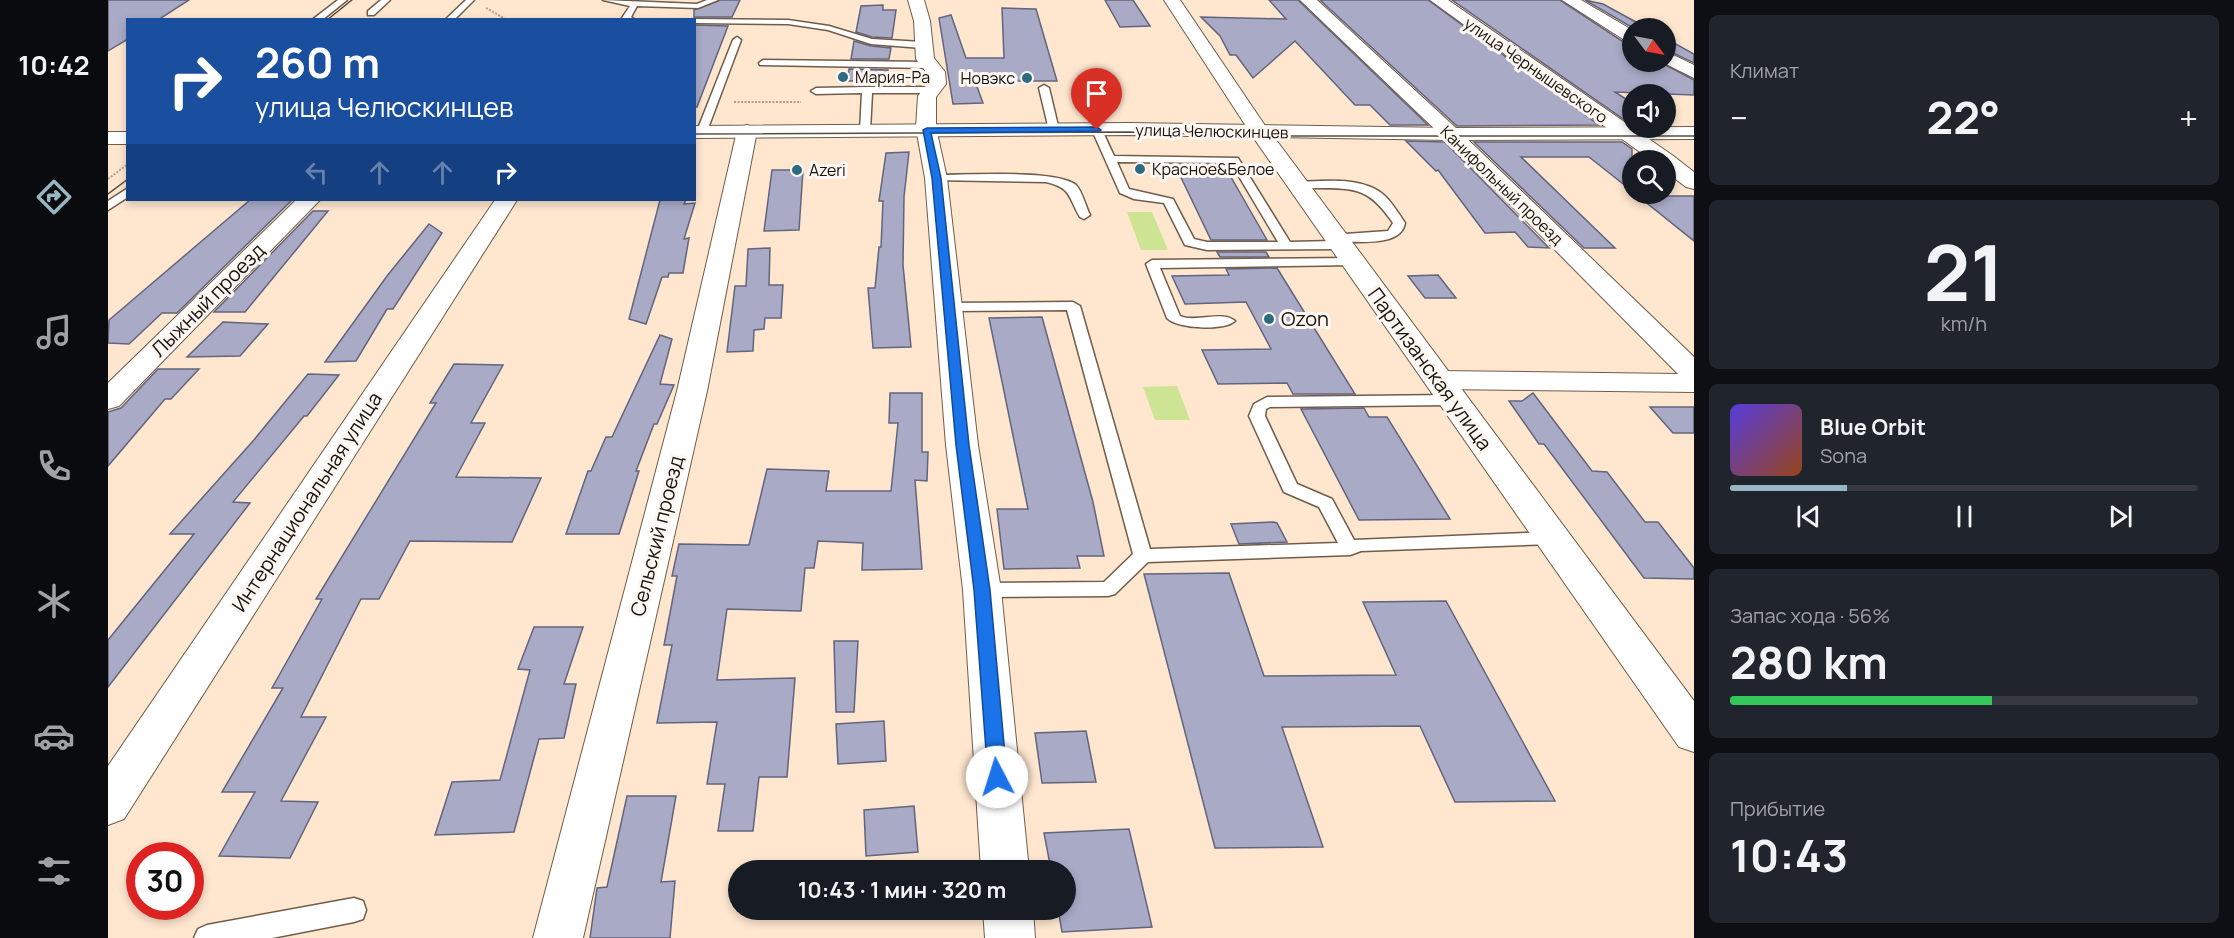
<!DOCTYPE html>
<html lang="ru">
<meta charset="utf-8">
<style>
body{margin:0;font-family:Manrope,sans-serif;background:#20242c;color:#f1f3f6;height:100vh;display:flex;flex-direction:column;font-size:22px;white-space:nowrap}
*{box-sizing:border-box;margin:0}
p{font-size:20px;color:#9ea1a6}
.icon{flex:none;width:33px;height:33px;fill:none;stroke:currentColor;stroke-width:2;stroke-linecap:round;stroke-linejoin:round}
.map{position:relative;flex:1;overflow:hidden}
.panel{display:flex;flex-direction:column;gap:15px;padding:15px;background:#0d0f14;width:540px}
.panel>*{flex:none}
.top-card{position:absolute;left:18px;top:18px;width:570px;height:183px;border-radius:0px;box-shadow:0 3px 9px #0003;background:#1a4fa0;color:#fff;overflow:hidden}
.needle{width:39px;rotate:122deg}
.buttons{position:absolute;left:1514px;top:18px;display:grid;gap:12px}
.buttons a{display:grid;place-items:center;width:54px;height:54px;border-radius:50%;background:#171b24;box-shadow:0 3px 9px #0003;font-size:30px}
.speed{position:absolute;left:18px;top:842px;display:flex;gap:12px;font-size:30px;font-weight:700;text-align:center}
.speed>*{display:grid;place-content:center;width:78px;height:78px;border-radius:50%;background:#171b24;box-shadow:0 3px 9px #0003;line-height:1}
.speed .limit{border:9px solid #d22;background:#fff;color:#111}
.pin{position:absolute;display:grid;place-items:center;width:51px;height:51px;color:#fff;margin:-62px -26px;border-radius:50% 50% 50% 0;rotate:-45deg;box-shadow:0 0 6px #0007}
.pin .icon{rotate:45deg}
.me{position:absolute;width:66px;margin:-33px;rotate:355deg;stroke-linejoin:round;filter:drop-shadow(0 0 4px #0008)}
.turn{display:flex;align-items:center;gap:21px;height:126px;padding:0 30px;font-size:27px}
.turn .icon{width:78px;height:78px;stroke-width:2.5}
.turn b{display:block;font-size:42px;line-height:51px}
.lanes{display:flex;align-items:center;height:57px;padding:0 30px;background:#0003;justify-content:center;gap:30px;direction:ltr}
.lanes .off{opacity:.35}
.big{font-size:45px;font-weight:700;line-height:1.1}
.panel .card{flex:1;display:flex;flex-direction:column;justify-content:center;gap:9px;min-width:0;padding:0 21px;border-radius:9px;background:#20242c}
.panel .dial{align-items:center;gap:0}
.dial b{font-size:78px;line-height:1}
.song{display:flex;align-items:center;gap:18px}
.cover{width:72px;height:72px;border-radius:9px;background:linear-gradient(135deg,hsl(250 70% 55%),hsl(20 70% 35%))}
.played{height:6px;border-radius:3px;background:linear-gradient(90deg,#98b6c1 25%,#363941 25%)}
.keys{display:flex;justify-content:space-around;direction:ltr}
.heat{display:flex;justify-content:space-between;align-items:center;font-size:33px;direction:ltr}
.charge{height:9px;border-radius:4px;background:linear-gradient(90deg,#34c759 56%,#363941 0)}
.trip{position:absolute;left:620px;top:860px;width:348px;height:60px;border-radius:30px;background:#171b24;box-shadow:0 3px 9px #0003;font-weight:700;line-height:60px;text-align:center}
main{display:flex;flex:1;min-height:0}
.tab-bar{display:flex;flex-direction:column;width:108px;justify-content:space-around;align-items:center;background:#090b0e;color:#9ea1a6}
.tab-bar .icon{width:42px;height:42px}
.tab-bar .selected{color:#98b6c1}
.tab-bar b{font-size:27px;color:#f1f3f6}
.map>svg:first-child{display:block}
.green{fill:#cce493}
.building{fill:#a9aac6;stroke:#63647d;stroke-width:1.5}
.lines{fill:none;stroke-linecap:round;stroke-linejoin:round}
.service-casing{stroke:#705c48;stroke-width:3}
.minor-casing{stroke:#705c48;stroke-width:2}
.secondary-casing{stroke:#705c48;stroke-width:2}
.path{stroke:#b09e8c;stroke-width:2;stroke-dasharray:2 1.5;stroke-linecap:butt}
.service{fill:#fff;fill-rule:evenodd}
.minor{fill:#fff;fill-rule:evenodd}
.secondary{fill:#fff;fill-rule:evenodd}
.tram{stroke:#584c40;stroke-width:1.5}
.route{fill:#1a73e8;stroke:#114b97;stroke-width:1.5}
.poi-dot{fill:#2c6b80;stroke:#fcf7f2;stroke-width:2}
.labels{text-anchor:middle;stroke-width:6;stroke-linejoin:round;paint-order:stroke}
.far-street-label{font-size:16px;fill:#1a120a;stroke:#fcf7f2}
.far-poi-label{font-size:16px;fill:#1a120a;stroke:#fcf7f2;text-anchor:start}
.street-label{font-size:20px;fill:#1a120a;stroke:#fcf7f2}
.poi-label{font-size:20px;fill:#1a120a;stroke:#fcf7f2;text-anchor:start}
</style>
<main>
<nav class="tab-bar">
<b>10:42</b>
<svg class="icon selected" aria-label="directions" viewBox="0 0 24 24"><path d="M12 3l9 9-9 9-9-9zM9 14v-3h6M13 9l2 2-2 2"/></svg>
<svg class="icon" aria-label="music" viewBox="0 0 24 24"><path d="M9 18V5l10-2v13"/><circle cx="6" cy="18" r="3"/><circle cx="16" cy="16" r="3"/></svg>
<svg class="icon" aria-label="phone" viewBox="0 0 24 24"><path d="M5 4h4l2 5-3 2q2 4 5 5l2-3 5 2v4C11 20 4 13 5 4z"/></svg>
<svg class="icon" aria-label="climate" viewBox="0 0 24 24"><path d="M12 3v18M4 7l16 10M4 17L20 7"/></svg>
<svg class="icon" aria-label="car" viewBox="0 0 24 24"><path d="M5 17H2v-5l4-1 3-4h7l3 4 3 1v5h-3M9 17h6M6 11h13"/><circle cx="7" cy="17" r="2"/><circle cx="17" cy="17" r="2"/></svg>
<svg class="icon" aria-label="filters" viewBox="0 0 24 24"><path d="M4 7h16M4 17h16"/><circle cx="9" cy="7" r="2"/><circle cx="15" cy="17" r="2"/></svg>
</nav>
<div class="map">
<svg width="1586" height="938" viewBox="0 0 1586 938">
<rect width="100%" height="100%" fill="#fee6cf"/>
<!-- green -->
<g class="green">
<path d="M1019,212H1044L1060,250H1033Z"/>
<path d="M1069,386L1082,420H1047L1035,387Z"/>
</g>
<!-- building -->
<g class="building">
<path d="M0,0H81L50,20H20V39L0,51Z"/>
<path d="M612,0H632L624,17H586V10Z"/>
<path d="M997,0H1025L1042,26L1012,27Z"/>
<path d="M1161,0H1190L1320,125H1282L1262,105H1247L1187,41L1145,78L1128,55H1122L1112,36L1093,17L1178,19Z"/>
<path d="M1212,0H1320L1491,125L1349,126Z"/>
<path d="M1344,0H1452L1517,43L1524,44V62H1552L1586,80V95L1507,92L1524,103V125Z"/>
<path d="M1477,0L1495,4L1539,28H1525Z"/>
<path d="M775,5V10H788L784,38L764,37L748,32L753,6Z"/>
<path d="M894,8L928,9L949,81H867L875,103L845,104L831,18L843,15L858,58H896Z"/>
<path d="M586,25L620,26L589,107H586Z"/>
<path d="M1557,38L1586,54V63L1557,49Z"/>
<path d="M746,41L763,46L783,48L781,59H743Z"/>
<path d="M741,69L780,70L778,81H739Z"/>
<path d="M1298,141L1337,142L1441,248L1420,247L1407,232L1377,233L1330,170L1328,171Z"/>
<path d="M1366,142H1514L1524,149V191L1481,157H1413L1507,248H1476Z"/>
<path d="M801,152L796,197L795,265L803,347L765,348L760,288H767L771,247H773L775,201H771L778,153Z"/>
<path d="M1067,165H1116L1159,240H1103Z"/>
<path d="M664,170H695L691,230L656,231Z"/>
<path d="M1530,196H1586V241Z"/>
<path d="M142,200H184L69,313H54L21,344L0,343L1,320Z"/>
<path d="M552,200H578L576,204L587,203L576,239L581,238L575,273H561L560,277H554L538,324L521,319Z"/>
<path d="M205,211H220L137,312H106Z"/>
<path d="M321,224L334,233L285,309H279L248,361L217,362L279,276Z"/>
<path d="M662,248L661,285H675L673,318H657L656,329L646,330L645,351L619,352L627,286H638L640,249Z"/>
<path d="M1109,252H1158L1161,257H1112Z"/>
<path d="M1169,268L1247,394H1185L1179,383L1110,384L1094,350L1163,349L1138,302L1077,304L1064,276L1121,275L1118,269Z"/>
<path d="M1330,275L1348,298H1317L1300,276Z"/>
<path d="M934,317L985,502L996,556H969L972,568L896,569L889,509H920L881,318Z"/>
<path d="M115,322L160,324L132,356L79,357Z"/>
<path d="M552,335L564,339L552,384L566,385L549,424H546L528,471H531L511,534H458L480,471H483L498,437H504Z"/>
<path d="M346,364L395,365L363,423H377L348,477L433,478L404,542L302,541L271,599H253L193,717H218L173,801L210,802L182,858L111,856L147,792H114L175,688H164L214,599H208L328,403H322Z"/>
<path d="M50,369H91L63,399H57L0,466V412L13,408Z"/>
<path d="M200,374L231,375L199,416H196L125,502L142,503L0,687V640L86,534H62L145,441Z"/>
<path d="M782,393H814V452H820L819,481L807,480L814,569L754,570L755,543L710,541L706,568H697L693,611L619,609L609,680L687,678L679,777H651L645,831H610L617,784H599L609,722L549,723L564,645H556L569,576H564L571,544L641,545L659,469L721,471L718,491H783L790,423H781Z"/>
<path d="M1425,393L1484,471L1499,472L1537,522H1550L1586,568V579L1536,578L1436,444H1431L1401,401H1414Z"/>
<path d="M1542,407H1586V433H1565Z"/>
<path d="M1256,408L1261,417H1279L1342,519L1251,520L1193,409Z"/>
<path d="M1165,522L1169,523L1179,542L1131,544L1123,524Z"/>
<path d="M1121,573L1156,676L1288,675L1255,602L1338,601L1447,801L1347,802L1312,726L1174,727L1215,847L1107,848L1036,574Z"/>
<path d="M426,627H475L456,684H468L456,738L431,739L406,832L327,835L344,782L392,780L422,670L410,669Z"/>
<path d="M726,641H750L746,712H728Z"/>
<path d="M776,721L778,761L730,764L728,724Z"/>
<path d="M978,731L988,782L934,783L927,733Z"/>
<path d="M519,796H568L553,882L567,881L562,938H482L489,888L499,887Z"/>
<path d="M806,806L810,852L758,856L756,810Z"/>
<path d="M1021,829L1044,927L954,932L950,909H957V870H943L936,833Z"/>
</g>
<g class="lines">
<defs>
<g id="service">
<path d="M230,0H239L214,20H204Z"/>
<path d="M273,0H282L266,15H260V11Z"/>
<path d="M358,0H366L346,20H337Z"/>
<path d="M495,0L589,4L599,0H610L590,8L529,6L523,17L527,20L514,18L522,6Z"/>
<path d="M586,19L680,20L721,26L764,39L814,42L818,45L814,48L763,44L720,30L680,24L586,23V20H583Z"/>
<path d="M629,37L633,40L599,131L590,133L589,131L625,40Z"/>
<path d="M655,60L820,62L824,65L820,68L652,65L651,63Z"/>
<path d="M936,85L941,88L951,130L950,132L941,130L931,88Z"/>
<path d="M759,87H824L829,90L824,93H764L762,131L757,134L752,131L754,93L708,94L703,91L708,88Z"/>
<path d="M985,128H993L1006,156L1130,158L1182,242L1226,241L1221,238L1223,235L1280,231L1285,223C1262,189 1249,188 1209,188C1201,188 1193,189 1185,187V183L1189,182C1216,181 1256,176 1277,196C1285,204 1291,214 1297,223C1293,247 1251,241 1233,242L1238,245L1232,249L1099,250L1077,245L1056,203L1026,199L1012,193L984,130ZM1009,162L1123,163L1170,242H1099L1086,239L1065,199L1021,189Z"/>
<path d="M828,175C856,175 949,169 968,185C974,191 978,207 982,215L976,219L972,217C960,197 964,188 938,182L824,180L822,178Z"/>
<path d="M20,188V197L0,210V201Z"/>
<path d="M1245,258L1249,259L1251,262L1249,265L1052,268L1072,316C1088,323 1114,310 1127,321C1117,331 1069,329 1059,318L1038,264L1044,260Z"/>
<path d="M965,302L972,306L1042,549L1230,543L1211,507L1176,492L1174,488L1141,416L1146,404L1159,397L1343,395L1351,400L1343,405L1162,407L1158,409L1157,416L1189,484L1224,499L1246,540L1443,532L1449,534L1452,538L1449,542L1443,544L1253,551L1242,555L1040,562L1007,594L1000,596L874,597L867,595L865,590L867,585L874,583L996,582L1025,554L959,310L841,311L834,307L841,303Z"/>
<path d="M246,898L255,901L258,910L255,919L246,922L164,938H86L90,929L99,925Z"/>
</g>
<g id="minor">
<path d="M800,0H816L822,21L826,58L837,72L838,84L828,97V128L839,178L870,445L893,590L921,870H873L855,590L838,445L817,178L808,128L810,96L820,83L819,73L808,59L806,21Z"/>
<path d="M1056,0H1072L1162,133L1159,137H1145Z"/>
<path d="M1192,0H1209L1350,130L1586,357V392L1330,389L1320,386L1315,380L1320,374L1330,371L1570,374L1336,138Z"/>
<path d="M1322,0H1340L1564,155L1586,172V189L1578,187L1557,171V160H1543Z"/>
<path d="M1454,0H1473L1524,30V42L1518,41Z"/>
<path d="M1557,51L1586,65V78L1554,62H1557Z"/>
<path d="M639,125L646,127L649,131L599,391L475,938H425L569,391L629,131L632,127Z"/>
<path d="M188,200H212L11,406L0,409V383Z"/>
<path d="M387,200H409L16,819L0,825V766Z"/>
<path d="M875,909H925L927,938H877Z"/>
</g>
<g id="secondary">
<path d="M1021,123L1343,128L1586,127V139L1343,140L1166,137L1586,701V752L1571,747L1145,137L1021,135L586,138V126Z"/>
<rect x="0" y="132" width="20" height="12"/>
</g>
</defs>
<!-- service casing -->
<use href="#service" class="service-casing"/>
<!-- minor casing -->
<use href="#minor" class="minor-casing"/>
<!-- secondary casing -->
<use href="#secondary" class="secondary-casing"/>
<!-- path -->
<g class="path">
<path d="M378,8L399,20"/>
<path d="M626,102H693"/>
<path d="M0,179L20,164"/>
</g>
<!-- service -->
<use href="#service" class="service"/>
<!-- minor -->
<use href="#minor" class="minor"/>
<!-- secondary -->
<use href="#secondary" class="secondary"/>
<!-- tram -->
<g class="tram">
<path d="M219,20L244,0"/>
<path d="M586,134L1021,132L1154,136H1586"/>
<path d="M0,194L20,179"/>
</g>
</g>
<!-- route -->
<path class="route" d="M989,127L993,130L992,131L823,133L833,178L861,445L882,590L899,777L896,782L889,785L883,782L880,777L866,590L848,445L824,178L815,130L819,128Z"/>
<!-- markers -->
<g class="poi-dot">
<circle cx="735" cy="77" r="6"/>
<circle cx="919" cy="78" r="6"/>
<circle cx="1032" cy="169" r="6"/>
<circle cx="689" cy="170" r="6"/>
<circle cx="1161" cy="319" r="6"/>
</g>
<g class="labels">
<!-- far-street labels -->
<g class="far-street-label">
<text transform="translate(1428 70) rotate(35)" y="6">улица Чернышевского</text>
<text transform="translate(1104 131) rotate(1)" y="6">улица Челюскинцев</text>
<text transform="translate(1394 185) rotate(44)" y="6">Канифольный проезд</text>
</g>
<!-- far-poi labels -->
<g class="far-poi-label">
<text x="747" y="83">Мария-Ра</text>
<text x="907" y="84" text-anchor="end">Новэкс</text>
<text x="1044" y="175">Красное&amp;Белое</text>
<text x="701" y="176">Azeri</text>
</g>
<!-- street labels -->
<g class="street-label">
<text transform="translate(100 300) rotate(-45)" y="7">Лыжный проезд</text>
<text transform="translate(1322 369) rotate(54)" y="7">Партизанская улица</text>
<text transform="translate(199 502) rotate(-57)" y="7">Интернациональная улица</text>
<text transform="translate(549 536) rotate(-76)" y="7">Сельский проезд</text>
</g>
<!-- poi labels -->
<g class="poi-label">
<text x="1173" y="326">Ozon</text>
</g>
</g>
</svg>
<div class="buttons">
<a><svg class="needle" viewBox="-14 -14 28 28"><path d="M0-13l5 13h-10z" fill="#e53935"/><path d="M0 13l5-13h-10z" fill="#9ea1a6"/></svg></a>
<a><svg class="icon" aria-label="sound" viewBox="0 0 24 24"><path d="M4 9h4l5-4v14l-5-4H4zM17 9q2 3 0 6"/></svg></a>
<a><svg class="icon" aria-label="search" viewBox="0 0 24 24"><circle cx="10" cy="10" r="6"/><path d="M15 15l6 6"/></svg></a>
</div>
<div class="speed"><div class="limit">30</div></div>
<div class="pin" style="left:989px;top:130px;background:#d93025"><svg class="icon" aria-label="arrive" viewBox="0 0 24 24"><path d="M6 21V4h12l-3 4 3 4H6"/></svg></div>
<svg class="me" style="left:889px;top:777px" viewBox="-20 -20 40 40"><circle r="19" fill="#fff"/><path d="M0-13L10 11 0 6-10 11z" fill="#1a73e8"/></svg>
<div class="trip">10:43 · 1 мин · 320 m</div>
<div class="top-card">
<div class="turn"><svg class="icon" aria-label="right" viewBox="0 0 24 24"><path d="M7 20v-9h11M14 6l5 5-5 5"/></svg><div><b>260 m</b>улица Челюскинцев</div></div>
<div class="lanes"><svg class="icon off" aria-label="left" viewBox="0 0 24 24"><path d="M17 20v-9H6M10 6l-5 5 5 5"/></svg><svg class="icon off" aria-label="ahead" viewBox="0 0 24 24"><path d="M12 20V5M6 11l6-6 6 6"/></svg><svg class="icon off" aria-label="ahead" viewBox="0 0 24 24"><path d="M12 20V5M6 11l6-6 6 6"/></svg><svg class="icon" aria-label="right" viewBox="0 0 24 24"><path d="M7 20v-9h11M14 6l5 5-5 5"/></svg></div>
</div>
</div>
<section class="panel">
<div class="card"><p>Климат</p>
<div class="heat"><a>−</a><b class="big">22°</b><a>+</a></div>
</div>
<div class="card dial"><b>21</b><p>km/h</p></div>
<div class="card">
<div class="song"><i class="cover"></i><div><b>Blue Orbit</b><p>Sona</p></div></div>
<div class="played"></div>
<div class="keys"><svg class="icon" aria-label="previous" viewBox="0 0 24 24"><path d="M18 5L8 12l10 7zM5 5v14"/></svg><svg class="icon" aria-label="pause" viewBox="0 0 24 24"><path d="M8 5v14M16 5v14"/></svg><svg class="icon" aria-label="next" viewBox="0 0 24 24"><path d="M6 5l10 7-10 7zM19 5v14"/></svg></div>
</div>
<div class="card"><p>Запас хода · 56%</p><b class="big">280 km</b><div class="charge"></div></div>
<div class="card"><p>Прибытие</p><b class="big">10:43</b></div>
</section>
</main>
